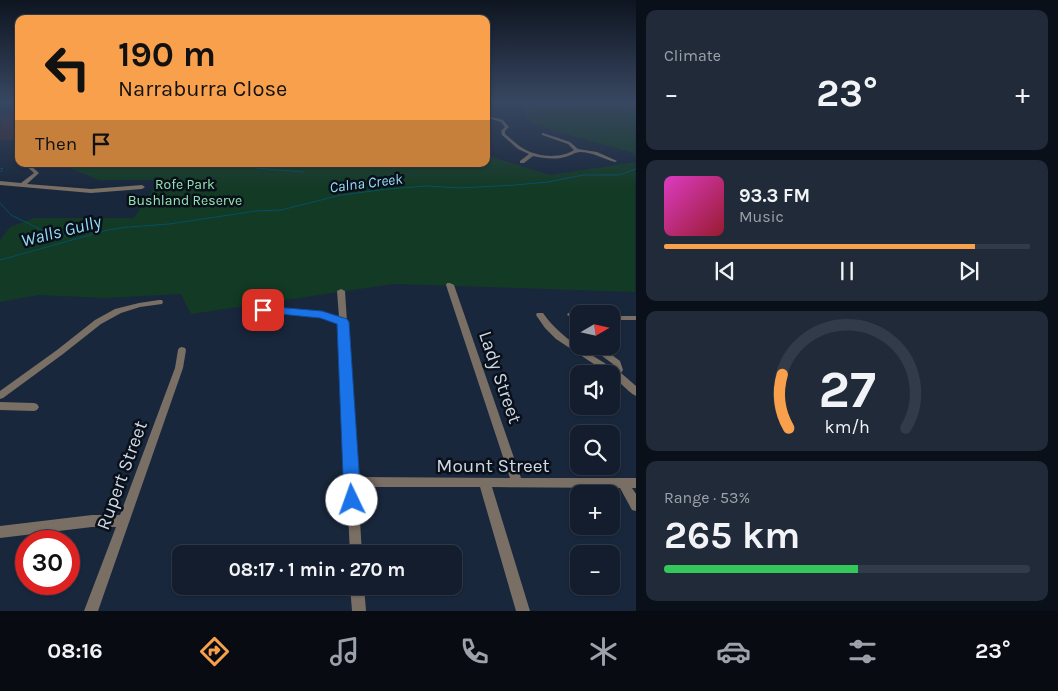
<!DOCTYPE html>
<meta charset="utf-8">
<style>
body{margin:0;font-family:Karla,sans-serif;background:#202a39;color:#f1f3f6;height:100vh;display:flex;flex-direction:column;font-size:19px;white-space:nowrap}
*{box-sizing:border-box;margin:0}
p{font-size:16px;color:#9da2aa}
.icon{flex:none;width:28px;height:28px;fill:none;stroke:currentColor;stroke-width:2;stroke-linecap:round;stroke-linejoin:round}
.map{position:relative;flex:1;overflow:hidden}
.sheet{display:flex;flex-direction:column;gap:10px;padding:10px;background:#0a1019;width:422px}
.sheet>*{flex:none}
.banner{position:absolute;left:15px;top:15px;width:475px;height:152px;border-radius:10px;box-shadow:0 1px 4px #0004,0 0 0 1px #323b49;background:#f8a04b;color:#111;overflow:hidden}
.needle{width:32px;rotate:81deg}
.fabs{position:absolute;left:570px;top:305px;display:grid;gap:10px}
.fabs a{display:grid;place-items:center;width:50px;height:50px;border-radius:10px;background:#131d2d;box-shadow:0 1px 4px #0004,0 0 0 1px #323b49;font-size:25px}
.speed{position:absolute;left:15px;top:530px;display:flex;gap:10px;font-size:25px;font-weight:700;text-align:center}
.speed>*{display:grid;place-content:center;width:65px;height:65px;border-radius:50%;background:#131d2d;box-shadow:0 1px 4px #0004,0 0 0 1px #323b49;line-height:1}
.speed .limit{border:8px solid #d22;background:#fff;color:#111}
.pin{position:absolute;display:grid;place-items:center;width:42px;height:42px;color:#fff;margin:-21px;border-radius:10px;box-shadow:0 2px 8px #0006}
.me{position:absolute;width:55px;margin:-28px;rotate:357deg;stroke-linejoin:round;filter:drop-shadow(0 0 4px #0008)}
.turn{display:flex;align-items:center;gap:18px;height:105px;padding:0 20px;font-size:22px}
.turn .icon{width:65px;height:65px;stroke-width:2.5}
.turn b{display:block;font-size:35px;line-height:42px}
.then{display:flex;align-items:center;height:48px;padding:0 20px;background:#0003;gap:10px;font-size:19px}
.big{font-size:38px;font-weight:700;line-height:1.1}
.sheet .tile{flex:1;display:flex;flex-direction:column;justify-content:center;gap:8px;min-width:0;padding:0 18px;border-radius:10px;background:#202a39}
.sheet .dial{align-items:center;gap:0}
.dial svg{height:130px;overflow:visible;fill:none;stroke:#323b49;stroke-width:7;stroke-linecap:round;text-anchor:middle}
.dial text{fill:#f1f3f6;stroke:none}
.song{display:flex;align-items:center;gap:15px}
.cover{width:60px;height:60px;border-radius:8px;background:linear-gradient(135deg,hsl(310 70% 55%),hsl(350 70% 35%))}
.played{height:5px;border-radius:2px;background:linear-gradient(90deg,#f8a04b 85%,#323b49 85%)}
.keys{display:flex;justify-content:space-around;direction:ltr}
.heat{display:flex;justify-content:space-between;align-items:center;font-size:28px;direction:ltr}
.charge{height:8px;border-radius:4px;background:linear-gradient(90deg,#34c759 53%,#323b49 0)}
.trip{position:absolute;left:172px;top:545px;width:290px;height:50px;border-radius:10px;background:#131d2d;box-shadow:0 1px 4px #0004,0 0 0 1px #323b49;font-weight:700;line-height:50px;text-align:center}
.tabs{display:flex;height:80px;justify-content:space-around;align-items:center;background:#080c12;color:#9da2aa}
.tabs .icon{width:35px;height:35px}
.tabs .selected{color:#f8a04b}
.tabs b{font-size:22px;color:#f1f3f6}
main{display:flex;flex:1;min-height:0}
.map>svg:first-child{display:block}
.education{fill:#392832}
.green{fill:#133a24}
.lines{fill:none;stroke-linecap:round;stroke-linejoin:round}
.stream{stroke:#045065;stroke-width:1}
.street{fill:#796f65;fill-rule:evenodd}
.route{fill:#1a73e8;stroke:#114b97}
.labels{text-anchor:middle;stroke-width:5;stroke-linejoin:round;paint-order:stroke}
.far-park-label{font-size:14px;fill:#96e3b1;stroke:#0a1019}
.far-water-label{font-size:15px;font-style:italic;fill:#94defa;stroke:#0a1019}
.water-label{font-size:18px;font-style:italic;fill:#94defa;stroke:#0a1019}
.near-street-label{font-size:19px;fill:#ced8e6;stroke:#0a1019}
</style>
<main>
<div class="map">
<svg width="636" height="611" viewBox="0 0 636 611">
<rect width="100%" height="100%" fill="#19273c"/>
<!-- education -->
<path class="education" d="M1,115H19V140H0Z"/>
<!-- green -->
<g class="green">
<path d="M622,103H635V158L633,153L535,125L527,119L524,105Z"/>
<path d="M486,155L550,175L635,162V292L393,284L191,314L181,294L104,298L39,295L0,302V240L10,227L34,218H134L159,180H99L60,164H486Z"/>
</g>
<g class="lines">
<!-- stream -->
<g class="stream">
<path d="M623,103L636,109"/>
<path d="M0,168L3,169L0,172"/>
<path d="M256,168L303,172"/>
<path d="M0,203L11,215L56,237L99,231"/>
<path d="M129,227L169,224L256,211L281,210L341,195L388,189L426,186L460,188L515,185L548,182L583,175H619L636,169"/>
<path d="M0,260L108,230L128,227"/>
</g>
<!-- street -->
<g class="street">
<path d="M499,103H516L517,104L515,105Z"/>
<path d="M488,116L503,120L509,127L505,131V134C511,139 517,145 524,149C538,157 560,159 574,150L568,144L542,135V133H543L570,142L578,149L597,152L617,161L615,162C604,159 592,152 580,152C575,152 570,156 565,157C554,160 543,158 533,156L524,163H520V161L529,154L518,149L502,135L501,131L505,127L501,122L488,118Z"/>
<path d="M24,164H29L39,173L27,184L91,189L142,185L145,187L142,189L91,193L0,185V181L21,183L34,173Z"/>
<path d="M447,283H450L454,285L521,478H636V488H632L636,494V511L632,510L620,488L492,487L530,611H516L480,487H358L362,554H350L339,322L321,316L263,312L259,310L263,308L322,312L339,317L337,291L341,289L345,291L357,477L510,478L446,285Z"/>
<path d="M159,300H162L163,302L162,304L140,307L121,313L101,324L63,354L3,398L0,399V391L57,350L95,320L115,309L139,303Z"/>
<path d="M537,313H543C561,339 588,352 614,369L613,364L598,353L594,346H602L604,349L620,361L623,370L621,373L636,386V396C626,391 621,381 611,377V374H609L556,339L545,328L536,315Z"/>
<path d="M568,313H571L579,316V321L567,315Z"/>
<rect x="611" y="316" width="25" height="4"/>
<path d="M182,347L185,348L186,350L183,368L98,611H84L116,527H92L0,538V526L92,515H120L175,368L178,350L179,348Z"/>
<path d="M0,402L34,403L37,404L39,407L37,410L34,411L0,410Z"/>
<path d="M350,586H364L366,611H352Z"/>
</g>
</g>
<!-- sky -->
<linearGradient id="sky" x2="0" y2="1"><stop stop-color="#0e1521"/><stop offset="0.54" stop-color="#384761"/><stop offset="1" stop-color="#384761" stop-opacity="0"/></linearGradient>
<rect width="636" height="189" fill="url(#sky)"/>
<!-- route -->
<path class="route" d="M263,306L322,311L347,319L349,322L361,500L359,505L352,508L346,505L344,500L337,324L320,318L259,312L257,310Z"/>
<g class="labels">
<!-- far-park labels -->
<g class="far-park-label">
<text x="185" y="189">Rofe Park<tspan x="185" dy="16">Bushland Reserve</tspan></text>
</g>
<!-- far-water labels -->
<g class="far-water-label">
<text transform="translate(366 183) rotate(-7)" y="5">Calna Creek</text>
</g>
<!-- water labels -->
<g class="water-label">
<text transform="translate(61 231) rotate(-14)" y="6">Walls Gully</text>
</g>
<!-- near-street labels -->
<g class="near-street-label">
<text transform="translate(501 377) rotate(71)" y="7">Lady Street</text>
<text x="493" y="472">Mount Street</text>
<text transform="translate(121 475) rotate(-70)" y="7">Rupert Street</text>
</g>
</g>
</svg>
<div class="fabs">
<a><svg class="needle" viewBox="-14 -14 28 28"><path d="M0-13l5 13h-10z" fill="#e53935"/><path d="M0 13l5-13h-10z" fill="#9da2aa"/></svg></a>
<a><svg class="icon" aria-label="sound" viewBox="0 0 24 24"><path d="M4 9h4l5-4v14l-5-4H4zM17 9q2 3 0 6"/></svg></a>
<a><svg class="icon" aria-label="search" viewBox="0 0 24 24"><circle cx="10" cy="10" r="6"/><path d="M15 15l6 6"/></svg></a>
<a>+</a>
<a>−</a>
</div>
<div class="speed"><div class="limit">30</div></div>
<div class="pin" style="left:263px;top:310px;background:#d93025"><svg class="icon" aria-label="arrive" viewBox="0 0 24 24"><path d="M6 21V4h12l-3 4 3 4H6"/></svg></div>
<svg class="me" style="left:352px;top:500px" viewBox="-20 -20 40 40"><circle r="19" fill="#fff"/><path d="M0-13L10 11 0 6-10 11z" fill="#1a73e8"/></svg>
<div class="trip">08:17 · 1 min · 270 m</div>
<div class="banner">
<div class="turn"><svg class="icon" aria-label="left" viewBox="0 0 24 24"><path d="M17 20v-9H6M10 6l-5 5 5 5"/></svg><div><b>190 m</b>Narraburra Close</div></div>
<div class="then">Then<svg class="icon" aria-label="arrive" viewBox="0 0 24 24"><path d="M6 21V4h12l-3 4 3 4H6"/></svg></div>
</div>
</div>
<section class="sheet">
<div class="tile"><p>Climate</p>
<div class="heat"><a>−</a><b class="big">23°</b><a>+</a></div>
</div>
<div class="tile">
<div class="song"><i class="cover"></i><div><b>93.3 FM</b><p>Music</p></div></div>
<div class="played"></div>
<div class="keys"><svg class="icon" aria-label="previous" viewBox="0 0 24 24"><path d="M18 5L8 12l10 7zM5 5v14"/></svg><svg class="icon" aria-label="pause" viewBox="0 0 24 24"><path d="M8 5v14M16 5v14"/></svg><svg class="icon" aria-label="next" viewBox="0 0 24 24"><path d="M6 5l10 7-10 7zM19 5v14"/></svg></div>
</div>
<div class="tile dial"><svg viewBox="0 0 100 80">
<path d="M14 69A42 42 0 1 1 86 69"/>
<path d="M14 69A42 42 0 0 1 10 36" stroke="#f8a04b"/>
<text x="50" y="56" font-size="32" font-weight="700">27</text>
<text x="50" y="72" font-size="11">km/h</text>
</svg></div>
<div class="tile"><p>Range · 53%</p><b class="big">265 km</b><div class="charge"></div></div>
</section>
</main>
<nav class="tabs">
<b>08:16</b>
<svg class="icon selected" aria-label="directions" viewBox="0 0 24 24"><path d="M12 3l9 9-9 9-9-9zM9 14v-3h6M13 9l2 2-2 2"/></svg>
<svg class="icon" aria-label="music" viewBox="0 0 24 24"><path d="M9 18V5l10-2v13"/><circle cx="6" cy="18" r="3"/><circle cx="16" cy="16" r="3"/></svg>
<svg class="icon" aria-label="phone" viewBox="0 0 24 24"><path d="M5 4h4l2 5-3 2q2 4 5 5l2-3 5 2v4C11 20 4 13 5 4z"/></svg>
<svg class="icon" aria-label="climate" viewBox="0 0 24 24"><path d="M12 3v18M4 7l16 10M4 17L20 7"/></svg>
<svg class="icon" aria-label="car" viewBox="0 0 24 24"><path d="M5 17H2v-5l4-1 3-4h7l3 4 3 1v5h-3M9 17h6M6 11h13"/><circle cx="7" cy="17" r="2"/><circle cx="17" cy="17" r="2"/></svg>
<svg class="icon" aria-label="filters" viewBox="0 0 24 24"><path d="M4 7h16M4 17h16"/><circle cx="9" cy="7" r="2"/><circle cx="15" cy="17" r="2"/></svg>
<b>23°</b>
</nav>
